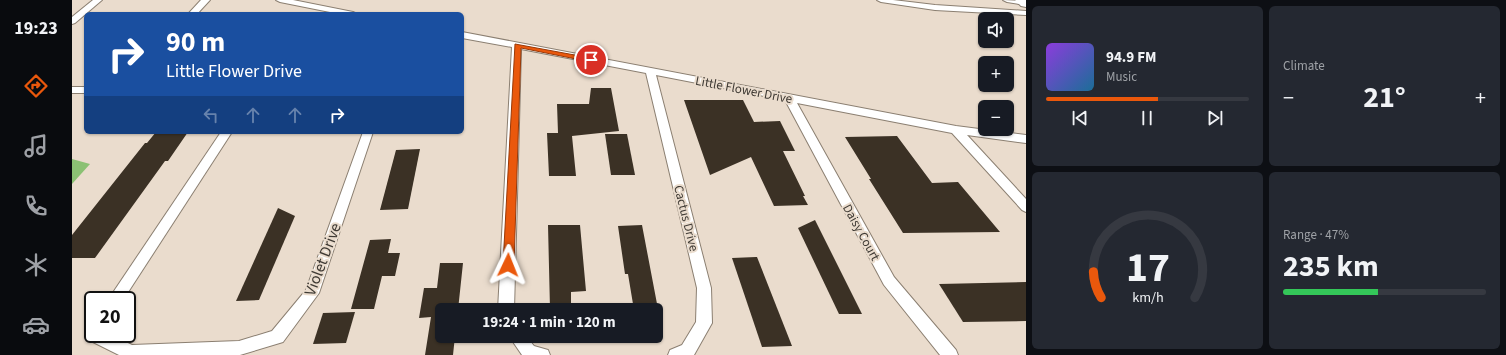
<!DOCTYPE html>
<meta charset="utf-8">
<style>
body{margin:0;font-family:"Source Sans 3",sans-serif;background:#242831;color:#f1f3f6;height:100vh;display:flex;flex-direction:column;font-size:15px;white-space:nowrap}
*{box-sizing:border-box;margin:0}
p{font-size:13px;color:#9ea1a6}
.icon{flex:none;width:22px;height:22px;fill:none;stroke:currentColor;stroke-width:2;stroke-linecap:round;stroke-linejoin:round}
.map{position:relative;flex:1;overflow:hidden}
.details{display:flex;flex-direction:column;gap:6px;padding:6px;background:#0d0f14;width:480px}
.details>*{flex:none}
.banner{position:absolute;left:12px;top:12px;width:380px;height:122px;border-radius:6px;box-shadow:0 1px 3px #0004;background:#1a4fa0;color:#fff;overflow:hidden}
.fabs{position:absolute;left:906px;top:12px;display:grid;gap:8px}
.fabs a{display:grid;place-items:center;width:36px;height:36px;border-radius:6px;background:#171b24;box-shadow:0 1px 3px #0004;font-size:20px}
.speed{position:absolute;left:12px;top:291px;display:flex;gap:8px;font-size:20px;font-weight:700;text-align:center}
.speed>*{display:grid;place-content:center;width:52px;height:52px;border-radius:50%;background:#171b24;box-shadow:0 1px 3px #0004;line-height:1}
.speed .limit{border:2px solid #111;border-radius:6px;background:#fff;color:#111}
.pin{position:absolute;display:grid;place-items:center;width:34px;height:34px;color:#fff;margin:-17px;border:2px solid #fff;border-radius:50%;box-shadow:0 1px 4px #0007}
.me{position:absolute;width:44px;margin:-22px;rotate:2deg;stroke-linejoin:round;filter:drop-shadow(0 0 3px #0008)}
.turn{display:flex;align-items:center;gap:14px;height:84px;padding:0 16px;font-size:18px}
.turn .icon{width:52px;height:52px;stroke-width:2.5}
.turn b{display:block;font-size:28px;line-height:34px}
.lanes{display:flex;align-items:center;height:38px;padding:0 16px;background:#0003;justify-content:center;gap:20px;direction:ltr}
.lanes .off{opacity:.35}
.big{font-size:30px;font-weight:700;line-height:1.1}
.details .card{flex:1;display:flex;flex-direction:column;justify-content:center;gap:6px;min-width:0;padding:0 14px;border-radius:6px;background:#242831}
.details .dial{align-items:center;gap:0}
.dial svg{height:104px;overflow:visible;fill:none;stroke:#363941;stroke-width:7;stroke-linecap:round;text-anchor:middle}
.dial text{fill:#f1f3f6;stroke:none}
.song{display:flex;align-items:center;gap:12px}
.cover{width:48px;height:48px;border-radius:6px;background:linear-gradient(135deg,hsl(270 70% 55%),hsl(200 70% 35%))}
.played{height:4px;border-radius:2px;background:linear-gradient(90deg,#ea580c 55%,#363941 55%)}
.keys{display:flex;justify-content:space-around;direction:ltr}
.heat{display:flex;justify-content:space-between;align-items:center;font-size:22px;direction:ltr}
.charge{height:6px;border-radius:3px;background:linear-gradient(90deg,#34c759 47%,#363941 0)}
.details .tiles{flex:1;display:grid;gap:6px;grid-template-columns:repeat(2,1fr)}
.trip{position:absolute;left:363px;top:303px;width:228px;height:40px;border-radius:6px;background:#171b24;box-shadow:0 1px 3px #0004;font-weight:700;line-height:40px;text-align:center}
main{display:flex;flex:1;min-height:0}
.tab-bar{display:flex;flex-direction:column;width:72px;justify-content:space-around;align-items:center;background:#090b0e;color:#9ea1a6}
.tab-bar .icon{width:28px;height:28px}
.tab-bar .on{color:#ea580c}
.tab-bar b{font-size:18px;color:#f1f3f6}
.map>svg:first-child{display:block}
.green{fill:#8bc173}
.building{fill:#3b3125}
.lines{fill:none;stroke-linecap:round;stroke-linejoin:round}
.service-casing{stroke:#8b7f71;stroke-width:2}
.minor-casing{stroke:#8b7f71;stroke-width:2}
.service{fill:#fff;fill-rule:evenodd}
.minor{fill:#fff;fill-rule:evenodd}
.route{fill:#ea580c;stroke:#983908}
.labels{text-anchor:middle;stroke-width:4;stroke-linejoin:round;paint-order:stroke}
.street-label{font-size:13px;fill:#3f3a34;stroke:#eadccd}
.near-street-label{font-size:16px;fill:#3f3a34;stroke:#eadccd}
</style>
<main>
<nav class="tab-bar">
<b>19:23</b>
<svg class="icon on" aria-label="directions" viewBox="0 0 24 24"><path d="M12 3l9 9-9 9-9-9zM9 14v-3h6M13 9l2 2-2 2"/></svg>
<svg class="icon" aria-label="music" viewBox="0 0 24 24"><path d="M9 18V5l10-2v13"/><circle cx="6" cy="18" r="3"/><circle cx="16" cy="16" r="3"/></svg>
<svg class="icon" aria-label="phone" viewBox="0 0 24 24"><path d="M5 4h4l2 5-3 2q2 4 5 5l2-3 5 2v4C11 20 4 13 5 4z"/></svg>
<svg class="icon" aria-label="climate" viewBox="0 0 24 24"><path d="M12 3v18M4 7l16 10M4 17L20 7"/></svg>
<svg class="icon" aria-label="car" viewBox="0 0 24 24"><path d="M5 17H2v-5l4-1 3-4h7l3 4 3 1v5h-3M9 17h6M6 11h13"/><circle cx="7" cy="17" r="2"/><circle cx="17" cy="17" r="2"/></svg>
</nav>
<div class="map">
<svg width="954" height="355" viewBox="0 0 954 355">
<rect width="100%" height="100%" fill="#eadccd"/>
<!-- green -->
<path class="green" d="M0,159L18,164L0,184Z"/>
<!-- building -->
<g class="building">
<path d="M519,88H539L547,131L500,136L504,176H477L475,133H486L485,104H517Z"/>
<path d="M612,100H671L682,122L708,121L723,151H711L733,196H731L736,205L702,206L679,157L638,175Z"/>
<path d="M84,132H116L96,161H93L23,258H0V235L73,143H75Z"/>
<path d="M533,134H555L563,175H539Z"/>
<path d="M825,136L860,183L886,182L928,232L831,233L797,179H799L773,137Z"/>
<path d="M348,149L336,209L308,210L324,150Z"/>
<path d="M206,208L223,216L187,300L164,301Z"/>
<path d="M743,220L790,314H767L726,228Z"/>
<path d="M476,225H508L514,291L499,292V309H478Z"/>
<path d="M570,225L586,309L562,310L556,274H553L546,226Z"/>
<path d="M319,239L316,253H328L323,276H310L302,309H279L298,240Z"/>
<path d="M684,257H685L720,346L690,347L660,258Z"/>
<path d="M368,263H391L386,310H370V336H383L381,355H353L359,317L347,318L352,288H365Z"/>
<path d="M954,282V321L891,322L867,284Z"/>
<path d="M283,312L274,343L241,344L251,313Z"/>
</g>
<g class="lines">
<defs>
<g id="service">
<path d="M21,0H30L3,23L0,24V17Z"/>
<path d="M129,0H138L125,14H116Z"/>
<path d="M204,0H221L281,12L285,14H268L208,2Z"/>
<path d="M805,0H821L863,5L954,11V15L863,10L809,2Z"/>
<path d="M931,0L954,1V5L935,2Z"/>
<path d="M390,32L884,126L954,135V143L895,135L954,199V212L950,210L880,133L725,103L822,277L884,350L886,355H868L812,285L713,100L584,75L639,288L640,323L622,355H596L598,350L610,345L624,322L625,288L574,73L449,49L442,310H426L440,47L390,38Z"/>
<rect x="0" y="87" width="14" height="6"/>
<path d="M149,132H160L51,300H36Z"/>
<path d="M291,132H301L247,293L211,342L168,355H47L21,342L19,337L21,332V334H37L60,345L167,341L200,331L234,290Z"/>
<path d="M437,336H454L462,346L476,350L478,355H450Z"/>
</g>
<path id="minor" d="M943,0H954V7L949,6Z"/>
</defs>
<!-- service casing -->
<use href="#service" class="service-casing"/>
<!-- minor casing -->
<use href="#minor" class="minor-casing"/>
<!-- service -->
<use href="#service" class="service"/>
<!-- minor -->
<use href="#minor" class="minor"/>
</g>
<!-- route -->
<path class="route" d="M443,44L519,58L523,60L519,62L449,48L442,265L440,268L436,270L433,268L431,265Z"/>
<g class="labels">
<!-- street labels -->
<g class="street-label">
<text transform="translate(672 89) rotate(11)" y="5">Little Flower Drive</text>
<text transform="translate(615 218) rotate(76)" y="5">Cactus Drive</text>
<text transform="translate(790 232) rotate(61)" y="5">Daisy Court</text>
</g>
<!-- near-street labels -->
<g class="near-street-label">
<text transform="translate(250 259) rotate(-69)" y="6">Violet Drive</text>
</g>
</g>
</svg>
<div class="fabs">
<a><svg class="icon" aria-label="sound" viewBox="0 0 24 24"><path d="M4 9h4l5-4v14l-5-4H4zM17 9q2 3 0 6"/></svg></a>
<a>+</a>
<a>−</a>
</div>
<div class="speed"><div class="limit">20</div></div>
<div class="pin" style="left:519px;top:60px;background:#d93025"><svg class="icon" aria-label="arrive" viewBox="0 0 24 24"><path d="M6 21V4h12l-3 4 3 4H6"/></svg></div>
<svg class="me" style="left:436px;top:265px" viewBox="-20 -20 40 40"><path d="M0-17L14 15 0 8-14 15z" fill="#ea580c" stroke="#fff" stroke-width="4"/></svg>
<div class="trip">19:24 · 1 min · 120 m</div>
<div class="banner">
<div class="turn"><svg class="icon" aria-label="right" viewBox="0 0 24 24"><path d="M7 20v-9h11M14 6l5 5-5 5"/></svg><div><b>90 m</b>Little Flower Drive</div></div>
<div class="lanes"><svg class="icon off" aria-label="left" viewBox="0 0 24 24"><path d="M17 20v-9H6M10 6l-5 5 5 5"/></svg><svg class="icon off" aria-label="ahead" viewBox="0 0 24 24"><path d="M12 20V5M6 11l6-6 6 6"/></svg><svg class="icon off" aria-label="ahead" viewBox="0 0 24 24"><path d="M12 20V5M6 11l6-6 6 6"/></svg><svg class="icon" aria-label="right" viewBox="0 0 24 24"><path d="M7 20v-9h11M14 6l5 5-5 5"/></svg></div>
</div>
</div>
<section class="details">
<div class="tiles">
<div class="card">
<div class="song"><i class="cover"></i><div><b>94.9 FM</b><p>Music</p></div></div>
<div class="played"></div>
<div class="keys"><svg class="icon" aria-label="previous" viewBox="0 0 24 24"><path d="M18 5L8 12l10 7zM5 5v14"/></svg><svg class="icon" aria-label="pause" viewBox="0 0 24 24"><path d="M8 5v14M16 5v14"/></svg><svg class="icon" aria-label="next" viewBox="0 0 24 24"><path d="M6 5l10 7-10 7zM19 5v14"/></svg></div>
</div>
<div class="card"><p>Climate</p>
<div class="heat"><a>−</a><b class="big">21°</b><a>+</a></div>
</div>
<div class="card dial"><svg viewBox="0 0 100 80">
<path d="M14 69A42 42 0 1 1 86 69"/>
<path d="M14 69A42 42 0 0 1 8 49" stroke="#ea580c"/>
<text x="50" y="56" font-size="32" font-weight="700">17</text>
<text x="50" y="72" font-size="11">km/h</text>
</svg></div>
<div class="card"><p>Range · 47%</p><b class="big">235 km</b><div class="charge"></div></div>
</div>
</section>
</main>
